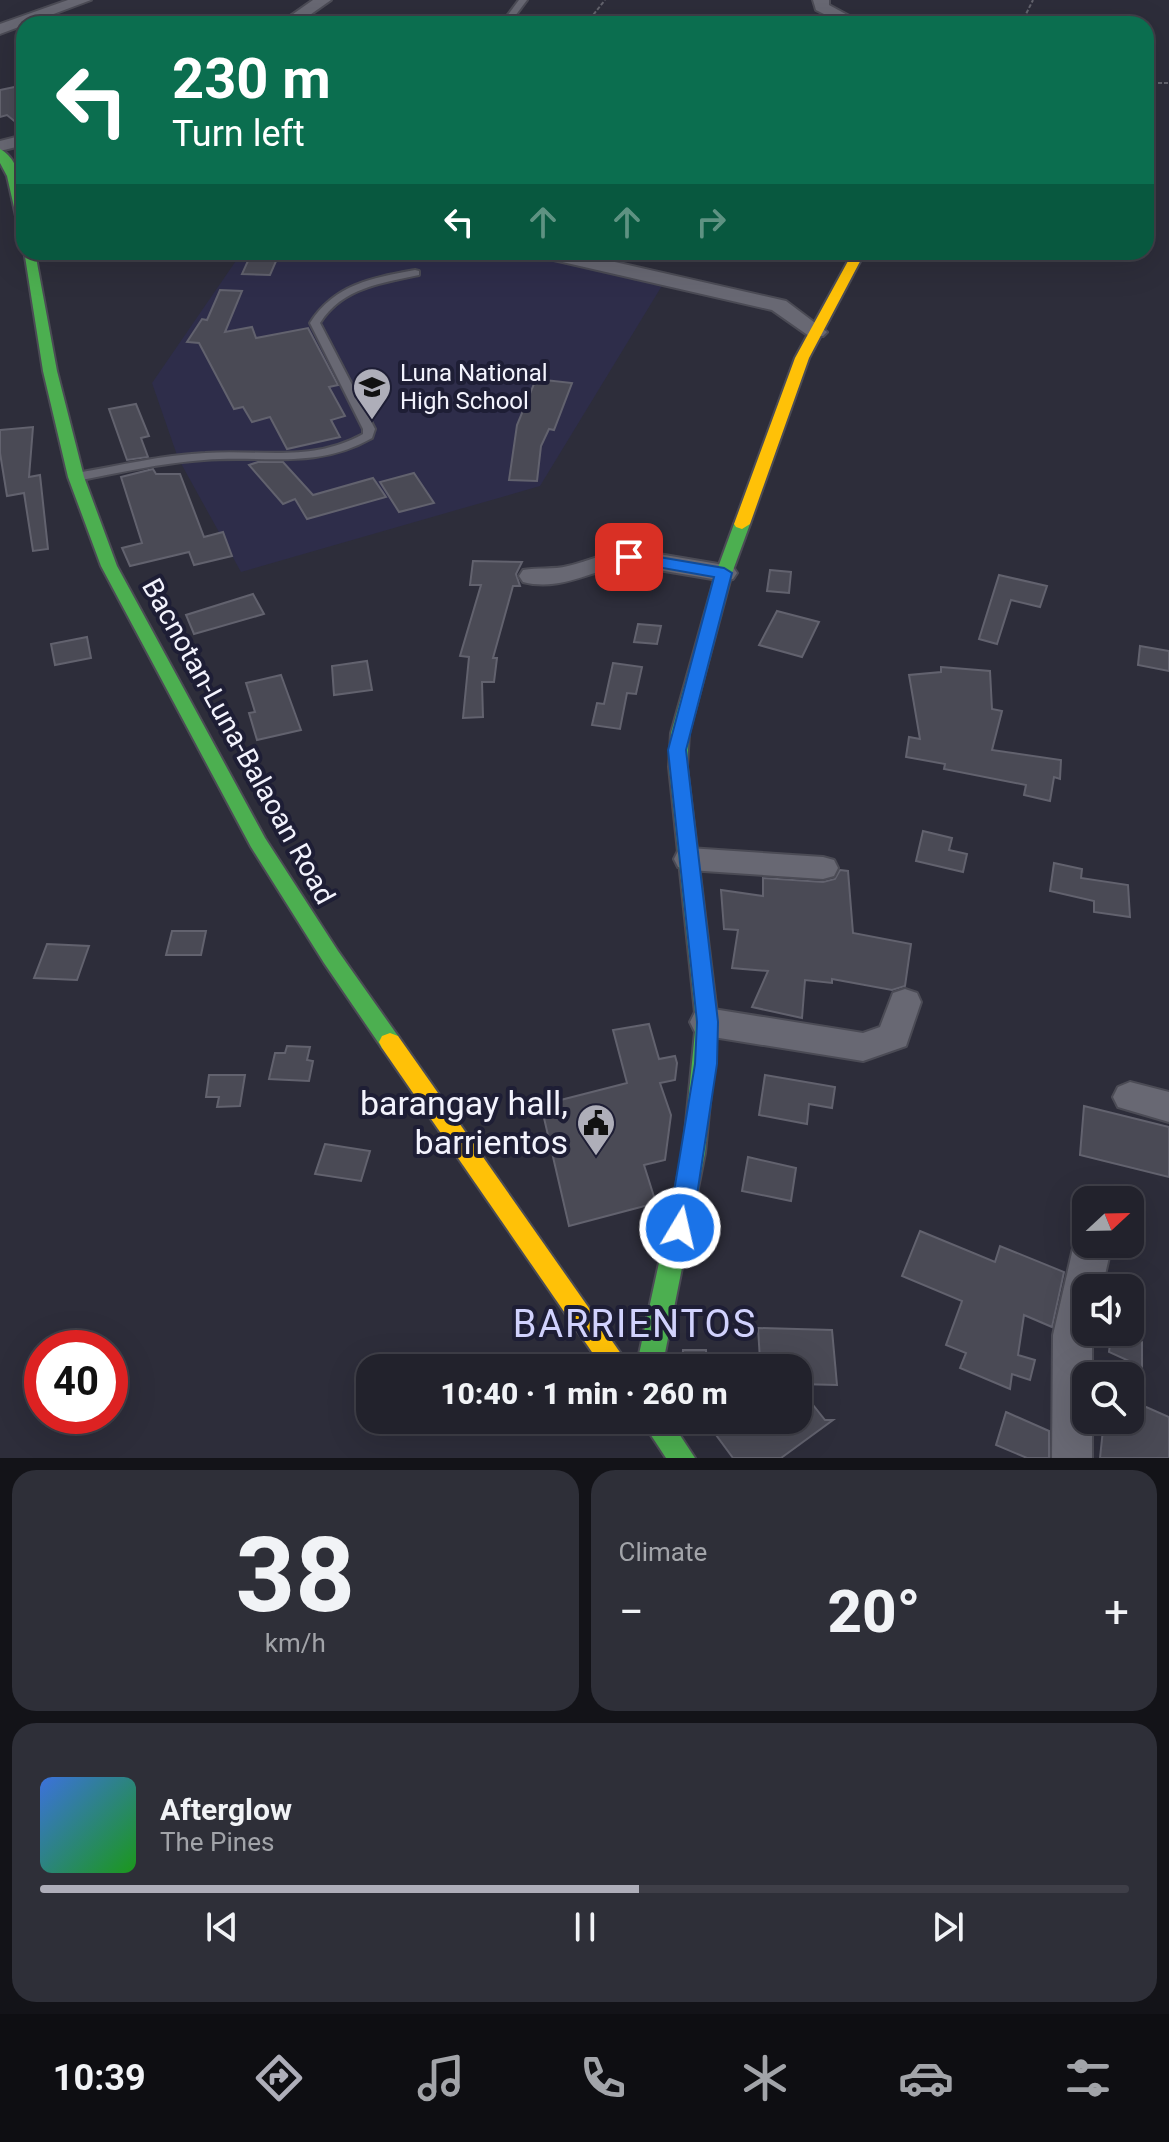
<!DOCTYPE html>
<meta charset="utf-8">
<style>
body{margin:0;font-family:Roboto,sans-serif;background:#2e2f38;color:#f1f3f6;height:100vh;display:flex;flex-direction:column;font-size:30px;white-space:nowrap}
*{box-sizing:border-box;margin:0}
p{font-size:26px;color:#a2a4a9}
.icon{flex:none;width:44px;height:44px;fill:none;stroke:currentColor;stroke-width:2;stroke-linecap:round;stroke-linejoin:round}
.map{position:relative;height:1458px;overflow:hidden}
.drawer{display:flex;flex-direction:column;gap:12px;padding:12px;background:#131318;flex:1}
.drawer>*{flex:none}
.banner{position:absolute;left:16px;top:16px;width:1138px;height:244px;border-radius:24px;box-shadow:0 8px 32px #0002,0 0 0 2px #3f3f48;background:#0b6e4f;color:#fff;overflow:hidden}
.needle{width:52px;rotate:68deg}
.fabs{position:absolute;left:1072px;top:1186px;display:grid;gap:16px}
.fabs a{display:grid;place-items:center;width:72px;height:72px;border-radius:16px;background:#22222c;box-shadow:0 8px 32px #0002,0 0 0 2px #3f3f48;font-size:40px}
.speed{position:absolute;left:24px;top:1330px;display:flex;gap:16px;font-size:40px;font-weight:700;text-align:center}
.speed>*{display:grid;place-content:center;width:104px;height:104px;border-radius:50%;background:#22222c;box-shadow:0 8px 32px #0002,0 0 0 2px #3f3f48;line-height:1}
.speed .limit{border:12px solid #d22;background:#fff;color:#111}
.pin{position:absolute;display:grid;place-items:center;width:68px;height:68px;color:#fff;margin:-34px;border-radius:16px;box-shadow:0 4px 12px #0006}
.me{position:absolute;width:88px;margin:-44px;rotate:9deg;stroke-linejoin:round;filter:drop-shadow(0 0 6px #0008)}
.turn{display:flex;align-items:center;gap:28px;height:168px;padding:0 24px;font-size:36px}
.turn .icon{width:104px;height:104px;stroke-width:2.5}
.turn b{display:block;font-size:56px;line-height:68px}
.lanes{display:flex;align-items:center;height:76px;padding:0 24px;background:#0003;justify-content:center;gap:40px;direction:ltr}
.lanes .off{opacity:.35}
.big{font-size:60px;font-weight:800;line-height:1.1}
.drawer .widget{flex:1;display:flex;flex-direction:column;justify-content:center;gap:12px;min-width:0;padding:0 28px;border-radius:24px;background:#2e2f38}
.drawer .dial{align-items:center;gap:0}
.dial b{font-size:104px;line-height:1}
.song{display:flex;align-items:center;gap:24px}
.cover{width:96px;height:96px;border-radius:12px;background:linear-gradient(135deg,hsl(220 70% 55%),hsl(120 70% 35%))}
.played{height:8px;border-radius:4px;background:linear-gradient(90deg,#aeaeb9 55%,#3f3f48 55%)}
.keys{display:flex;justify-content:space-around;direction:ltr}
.heat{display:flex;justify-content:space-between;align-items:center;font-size:44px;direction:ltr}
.drawer .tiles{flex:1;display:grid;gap:12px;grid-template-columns:1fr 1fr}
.widget:last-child{grid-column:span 2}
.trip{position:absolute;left:356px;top:1354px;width:456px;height:80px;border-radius:24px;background:#22222c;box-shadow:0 8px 32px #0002,0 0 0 2px #3f3f48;font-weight:800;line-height:80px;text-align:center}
.menu{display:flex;height:128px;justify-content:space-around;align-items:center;background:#0e0e12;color:#a2a4a9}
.menu .icon{width:56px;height:56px}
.menu .active{color:#aeaeb9}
.menu b{font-size:36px;color:#f1f3f6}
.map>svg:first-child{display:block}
.built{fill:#2e2d4a}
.building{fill:#4a4a55;stroke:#62626e;stroke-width:2}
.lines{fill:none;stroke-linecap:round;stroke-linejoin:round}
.lane-casing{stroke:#4b4b55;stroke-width:4}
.street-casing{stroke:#4b4b55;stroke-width:4}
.fast-casing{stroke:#4b4b55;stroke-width:4}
.slow-casing{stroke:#4b4b55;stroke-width:4}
.path{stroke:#63636d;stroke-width:2;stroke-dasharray:4 2;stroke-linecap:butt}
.lane{fill:#686873;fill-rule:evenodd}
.street{fill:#686873;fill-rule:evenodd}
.fast{fill:#4caf50;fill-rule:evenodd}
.slow{fill:#ffc107;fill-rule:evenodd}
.route{fill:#1a73e8;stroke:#114b97;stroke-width:2}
.labels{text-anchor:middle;stroke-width:8;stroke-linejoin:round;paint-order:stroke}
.far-poi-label{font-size:24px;fill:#f3f3fd;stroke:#1e1e35;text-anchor:start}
.street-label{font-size:28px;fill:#f3f3fd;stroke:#1e1e35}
.near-poi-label{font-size:34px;fill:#f3f3fd;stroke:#1e1e35;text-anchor:end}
.near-quarter-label{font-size:38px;letter-spacing:2px;fill:#d1d2fd;stroke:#1e1e35}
</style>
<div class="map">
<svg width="1169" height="1458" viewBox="0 0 1169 1458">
<rect width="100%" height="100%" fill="#2d2d3a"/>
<!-- built -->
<path class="built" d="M242,252H528L663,284L540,486L241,572L178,458L152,383Z"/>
<!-- building -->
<g class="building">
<path d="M24,85V129L7,115L0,117V90Z"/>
<path d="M252,252H280L270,275L242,274Z"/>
<path d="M220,290L242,291L225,332L252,327L256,338L308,328L338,385L329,387L345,416L331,420L340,437L287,449L270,417L252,422L243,407L234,409L199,343L187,342L202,319L207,320Z"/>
<path d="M536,379L572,383L554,430L549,429L541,446L537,481L509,480L517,425Z"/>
<path d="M136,404L149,436L141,438L148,457L127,460L109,409Z"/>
<path d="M33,427L29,477L40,475L48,549L33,551L24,493L7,496L0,453V430Z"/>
<path d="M258,462H283L313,495L373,478L386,497L307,519L295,499L283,504L249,465Z"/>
<path d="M153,469L156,474H180L204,537L223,532L232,556L194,565L189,552L130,566L122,548L142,543L121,477Z"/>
<path d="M414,473L434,503L399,512L380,482Z"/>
<path d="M473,561L522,562L516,574L520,586H513L493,658H497L494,682H482L483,717L463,718L469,657L460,656L481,585H470Z"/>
<path d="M770,570L791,572L789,593L767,591Z"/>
<path d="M999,575L1047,586L1040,607L1011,600L997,644L979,639Z"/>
<path d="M253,594L264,614L194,634L186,615Z"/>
<path d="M777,611L819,622L802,657L759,645Z"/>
<path d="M638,624L661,626L657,644L634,642Z"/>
<path d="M87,637L91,658L55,665L51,644Z"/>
<path d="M1140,646L1169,651V671L1138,665Z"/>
<path d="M367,661L372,690L334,695L332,666Z"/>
<path d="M613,663L642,667L636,694L627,693L620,729L592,725L597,703L604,704Z"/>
<path d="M941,667L990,671L992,709L1002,711L992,750L1061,760L1060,779L1054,777L1050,801L1024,795L1026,785L944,769L945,764L906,757L909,737L920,739L909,675L941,672Z"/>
<path d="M281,675L301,730L257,740L249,713L255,712L246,683Z"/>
<path d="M923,831L952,838L949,850L967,854L963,872L916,861Z"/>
<path d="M1054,863L1082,869L1081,878L1128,885L1130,917L1094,912V901L1050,891Z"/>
<path d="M840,870L848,871L853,933L911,944L905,986L892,990L832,979V983L805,980L802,1018L752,1007L768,971L732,968L738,930L724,929L721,890L763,896V878L823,882L835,879Z"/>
<path d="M172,931H206L201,955H166Z"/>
<path d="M47,944L89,946L77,980L34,978Z"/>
<path d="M649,1024L659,1059L675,1056L677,1063L675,1080L660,1083L671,1115L665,1160L644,1165L656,1203L569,1226L541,1105L627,1083L613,1030Z"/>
<path d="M287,1046L310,1047L307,1060L313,1061L309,1081L269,1079L275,1053H285Z"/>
<path d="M209,1075H245L240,1106L217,1107L219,1097H206Z"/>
<path d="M765,1075L835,1087L832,1108L809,1104L807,1124L759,1115Z"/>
<path d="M1084,1106L1169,1127V1177L1080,1155Z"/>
<path d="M325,1144L370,1151L361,1181L315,1174Z"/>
<path d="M748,1157L796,1168L791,1201L742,1191Z"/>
<path d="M920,1231L995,1262L1000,1246L1064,1272L1052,1327L1024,1315L1018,1355L1035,1360L1030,1380L1012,1374L1010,1389L960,1368L966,1353L946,1345L962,1301L902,1276Z"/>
<path d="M758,1328L832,1330L837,1385L798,1384L797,1361L760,1360Z"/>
<path d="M1111,1336L1142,1342V1367L1109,1352Z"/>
<path d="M683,1350H706L707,1368H682Z"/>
<path d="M798,1386L825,1420H833L781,1458H733L705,1420H798Z"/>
<path d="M1137,1403L1169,1417V1458H1100L1104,1420H1136Z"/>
<path d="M1006,1412L1049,1431V1458H1027L996,1445Z"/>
</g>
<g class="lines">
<defs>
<g id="lane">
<path d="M519,0H527L509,24H501Z"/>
<path d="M415,270L419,271V275C381,283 342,288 320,323L375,429L372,438C316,470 264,455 204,460C161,463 118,473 76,481L70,477L76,473C119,466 161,455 205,453C261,449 311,463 363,434V429L310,323C335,284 372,278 415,270Z"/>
</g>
<g id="street">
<path d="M68,0H91L0,34V24Z"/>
<path d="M313,0H331L297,24H279Z"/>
<path d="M813,0H829V5L864,24H844L816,10Z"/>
<path d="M24,135V145L0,151V141Z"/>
<path d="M535,252H571L786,301L827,332L823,336H809L772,310L545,258Z"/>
<path d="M629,549L724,565L733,567L737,573L733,579L724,581L629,565C592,569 562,592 523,582L519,576L523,570C538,567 553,570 568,566C589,561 607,552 629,549Z"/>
<path d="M689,848L823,857L834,860L838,868L834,876L823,879L689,870L678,867L674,859L678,851Z"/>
<path d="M905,989L917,993L921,1002L906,1046L863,1061L707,1036L695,1032L690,1022L695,1012L707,1008L863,1033L880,1027L893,993Z"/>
<path d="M1130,1082L1169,1092V1122L1118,1107L1113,1097L1118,1087Z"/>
<path d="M1086,1230V1244H1112L1102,1288H1086V1332H1092V1376H1086V1420H1092V1458H1052L1053,1335L1074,1244L1080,1232Z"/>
</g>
<g id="fast">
<path d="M0,149C25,162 24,204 24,229L18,225L7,176L0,163Z"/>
<path d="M24,250L35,252L57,371L84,477L117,566L265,838L338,951L398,1036L401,1042L398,1048L390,1051L382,1048L324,963L251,847L101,566L68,477L43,371Z"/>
<path d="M742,519L750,524L732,573L689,733L687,767L718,1022L705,1153L662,1368H636L683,1153L696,1022L669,767L671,733L716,573L734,524Z"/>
<path d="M641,1420H670L695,1458H666Z"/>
</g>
<g id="slow">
<path d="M853,252H865L809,358L750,524L742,529L736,527L734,524L795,358Z"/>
<path d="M390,1033L398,1036L631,1368H603L382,1048L379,1042L382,1036Z"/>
</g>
</defs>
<!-- lane casing -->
<use href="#lane" class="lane-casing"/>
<!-- street casing -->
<use href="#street" class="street-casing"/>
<!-- fast casing -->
<use href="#fast" class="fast-casing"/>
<!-- slow casing -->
<use href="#slow" class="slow-casing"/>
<!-- path -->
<g class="path">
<path d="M586,24L605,0"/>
<path d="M1021,24L1033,0"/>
<path d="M1146,83H1169"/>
</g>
<!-- lane -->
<use href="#lane" class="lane"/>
<!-- street -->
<use href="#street" class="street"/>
<!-- fast -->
<use href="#fast" class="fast"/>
<!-- slow -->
<use href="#slow" class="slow"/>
</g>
<!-- route -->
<path class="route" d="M629,552L724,568L732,573L686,750L718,1022L717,1064L692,1228L688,1236L680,1239L671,1236L668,1228L695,1064L697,1022L668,750L714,577L623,561V554Z"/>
<!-- icons -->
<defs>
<symbol id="school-pin" viewBox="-11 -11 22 30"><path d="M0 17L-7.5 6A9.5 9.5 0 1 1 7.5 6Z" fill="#aeaeb9" stroke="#1e1e35"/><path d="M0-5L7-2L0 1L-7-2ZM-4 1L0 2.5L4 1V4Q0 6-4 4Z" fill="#111"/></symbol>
<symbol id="civic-pin" viewBox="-11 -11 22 30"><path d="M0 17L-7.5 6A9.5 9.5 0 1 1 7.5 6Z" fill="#aeaeb9" stroke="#1e1e35"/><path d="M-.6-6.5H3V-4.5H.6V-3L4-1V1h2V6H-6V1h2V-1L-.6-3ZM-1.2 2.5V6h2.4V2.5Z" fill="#111"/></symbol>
</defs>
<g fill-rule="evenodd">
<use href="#school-pin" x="350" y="365" width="44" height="60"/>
<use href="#civic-pin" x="574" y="1101" width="44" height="60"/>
</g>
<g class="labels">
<!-- far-poi labels -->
<g class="far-poi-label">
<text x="400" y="381">Luna National<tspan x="400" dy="28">High School</tspan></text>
</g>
<!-- street labels -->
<g class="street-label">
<text transform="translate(239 741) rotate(61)" y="10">Bacnotan-Luna-Balaoan Road</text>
</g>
<!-- near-poi labels -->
<g class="near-poi-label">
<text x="568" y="1115">barangay hall,<tspan x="568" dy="39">barrientos</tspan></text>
</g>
<!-- near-quarter labels -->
<g class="near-quarter-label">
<text x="635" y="1337">BARRIENTOS</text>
</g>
</g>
</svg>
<div class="fabs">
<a><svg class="needle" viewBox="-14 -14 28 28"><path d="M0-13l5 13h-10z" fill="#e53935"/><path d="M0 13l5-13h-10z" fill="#a2a4a9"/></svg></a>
<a><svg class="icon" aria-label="sound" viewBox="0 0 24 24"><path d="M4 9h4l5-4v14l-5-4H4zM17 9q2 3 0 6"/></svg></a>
<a><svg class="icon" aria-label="search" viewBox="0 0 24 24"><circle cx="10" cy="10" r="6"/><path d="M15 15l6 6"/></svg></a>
</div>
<div class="speed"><div class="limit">40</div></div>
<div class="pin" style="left:629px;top:557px;background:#d93025"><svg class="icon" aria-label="arrive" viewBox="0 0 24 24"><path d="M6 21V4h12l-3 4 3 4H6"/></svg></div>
<svg class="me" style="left:680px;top:1228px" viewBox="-20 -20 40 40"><circle r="17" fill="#1a73e8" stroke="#fff" stroke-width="3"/><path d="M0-11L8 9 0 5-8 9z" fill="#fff"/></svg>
<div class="trip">10:40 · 1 min · 260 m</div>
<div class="banner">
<div class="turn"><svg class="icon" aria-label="left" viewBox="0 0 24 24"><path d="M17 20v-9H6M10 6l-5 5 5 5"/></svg><div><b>230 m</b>Turn left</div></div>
<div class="lanes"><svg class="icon" aria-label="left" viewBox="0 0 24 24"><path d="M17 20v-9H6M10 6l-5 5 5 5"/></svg><svg class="icon off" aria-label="ahead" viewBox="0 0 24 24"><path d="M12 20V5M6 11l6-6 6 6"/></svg><svg class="icon off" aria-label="ahead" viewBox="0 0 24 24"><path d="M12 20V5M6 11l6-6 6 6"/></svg><svg class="icon off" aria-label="right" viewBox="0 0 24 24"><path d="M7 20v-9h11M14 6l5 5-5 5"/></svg></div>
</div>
</div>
<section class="drawer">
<div class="tiles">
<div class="widget dial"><b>38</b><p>km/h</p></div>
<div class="widget"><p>Climate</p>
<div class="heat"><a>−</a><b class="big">20°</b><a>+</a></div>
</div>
<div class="widget">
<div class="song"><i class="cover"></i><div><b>Afterglow</b><p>The Pines</p></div></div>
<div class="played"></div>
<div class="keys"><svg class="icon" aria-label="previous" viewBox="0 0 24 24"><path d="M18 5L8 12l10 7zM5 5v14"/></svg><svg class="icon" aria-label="pause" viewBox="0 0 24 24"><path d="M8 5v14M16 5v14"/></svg><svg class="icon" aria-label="next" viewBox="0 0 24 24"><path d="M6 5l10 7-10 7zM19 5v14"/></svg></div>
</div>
</div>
</section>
<nav class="menu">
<b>10:39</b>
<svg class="icon active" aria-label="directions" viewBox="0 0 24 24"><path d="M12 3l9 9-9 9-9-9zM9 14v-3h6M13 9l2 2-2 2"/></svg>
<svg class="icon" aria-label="music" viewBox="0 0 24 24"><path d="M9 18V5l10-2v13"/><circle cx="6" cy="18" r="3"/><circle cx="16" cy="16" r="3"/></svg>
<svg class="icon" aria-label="phone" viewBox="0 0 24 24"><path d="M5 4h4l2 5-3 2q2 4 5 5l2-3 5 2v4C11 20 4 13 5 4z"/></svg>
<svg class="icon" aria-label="climate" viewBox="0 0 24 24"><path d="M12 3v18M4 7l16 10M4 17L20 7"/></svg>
<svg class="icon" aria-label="car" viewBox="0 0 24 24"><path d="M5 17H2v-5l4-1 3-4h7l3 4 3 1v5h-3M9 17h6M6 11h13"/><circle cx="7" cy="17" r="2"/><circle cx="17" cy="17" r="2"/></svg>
<svg class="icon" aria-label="filters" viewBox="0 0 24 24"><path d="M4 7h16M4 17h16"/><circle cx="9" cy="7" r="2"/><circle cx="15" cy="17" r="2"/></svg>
</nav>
